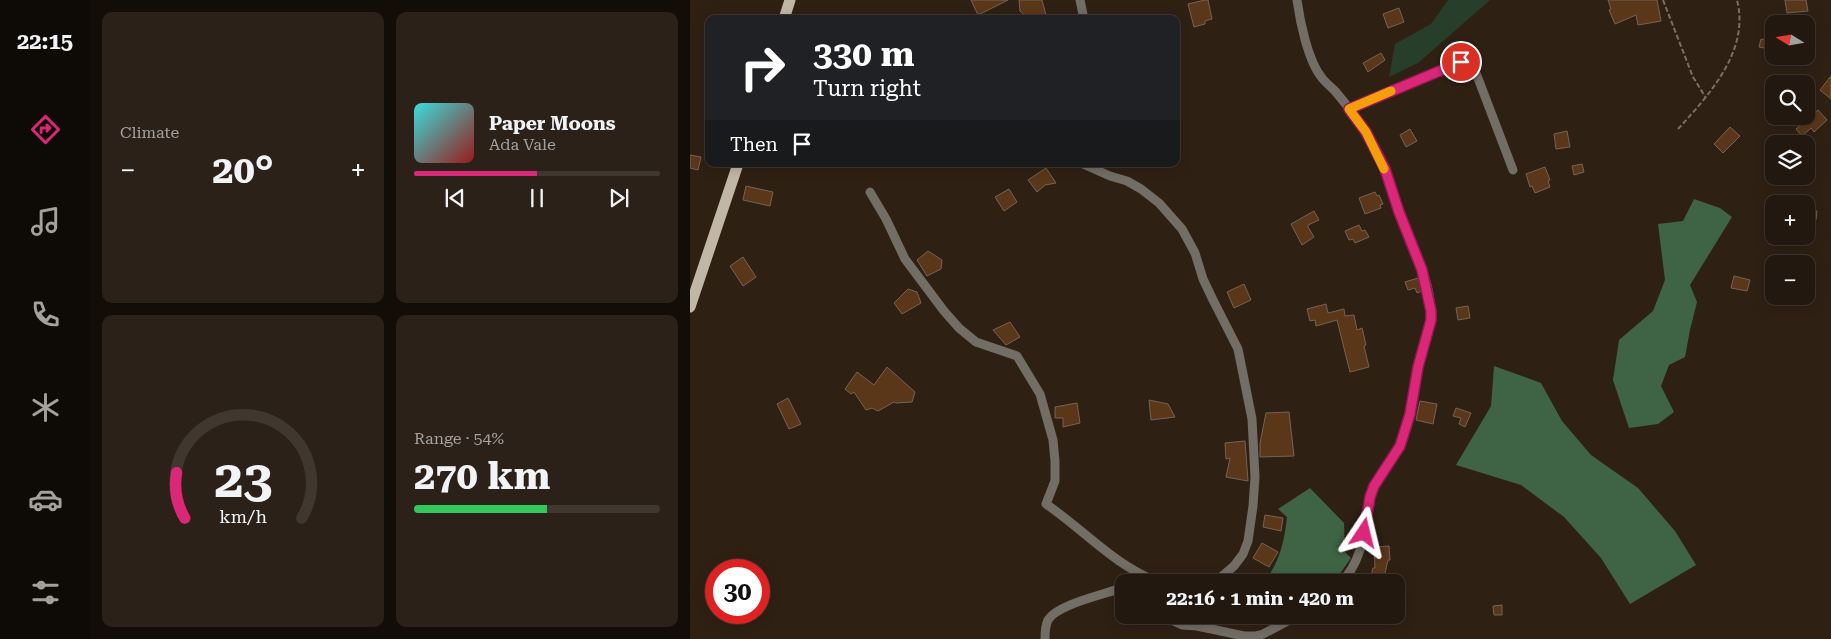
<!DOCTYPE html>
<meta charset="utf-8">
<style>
body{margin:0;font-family:"Roboto Serif",serif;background:#2b2118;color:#f1f3f6;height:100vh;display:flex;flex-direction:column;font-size:19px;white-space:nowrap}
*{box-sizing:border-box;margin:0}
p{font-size:16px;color:#a3a09e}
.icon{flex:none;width:28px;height:28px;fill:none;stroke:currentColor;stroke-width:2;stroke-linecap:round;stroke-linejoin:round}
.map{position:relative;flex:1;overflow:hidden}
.panel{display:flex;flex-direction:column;gap:12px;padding:12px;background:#130d08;width:600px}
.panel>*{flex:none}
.banner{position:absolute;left:15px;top:15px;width:475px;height:152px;border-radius:10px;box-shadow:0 2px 12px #0003,0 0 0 1px #40372f;background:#202124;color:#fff;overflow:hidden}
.needle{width:32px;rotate:281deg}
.fabs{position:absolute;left:1075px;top:15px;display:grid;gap:10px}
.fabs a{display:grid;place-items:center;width:50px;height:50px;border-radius:10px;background:#23180f;box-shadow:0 2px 12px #0003,0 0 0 1px #40372f;font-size:25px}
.speed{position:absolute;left:15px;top:559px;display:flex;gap:10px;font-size:25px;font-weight:700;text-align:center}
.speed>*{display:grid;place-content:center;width:65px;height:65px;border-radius:50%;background:#23180f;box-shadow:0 2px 12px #0003,0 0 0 1px #40372f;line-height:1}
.speed .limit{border:8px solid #d22;background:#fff;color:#111}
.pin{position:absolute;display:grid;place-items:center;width:42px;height:42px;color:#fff;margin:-21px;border:2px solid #fff;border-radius:50%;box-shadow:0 1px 5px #0007}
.me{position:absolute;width:55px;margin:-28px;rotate:10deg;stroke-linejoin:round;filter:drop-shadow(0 0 4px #0008)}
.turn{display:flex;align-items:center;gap:18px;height:105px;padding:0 25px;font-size:22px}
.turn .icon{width:65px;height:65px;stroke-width:2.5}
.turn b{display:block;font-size:35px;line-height:42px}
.then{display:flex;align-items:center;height:48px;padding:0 25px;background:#0003;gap:10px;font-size:19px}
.big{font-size:38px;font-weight:700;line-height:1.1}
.panel .widget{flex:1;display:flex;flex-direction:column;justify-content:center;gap:8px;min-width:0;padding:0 18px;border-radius:10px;background:#2b2118}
.panel .dial{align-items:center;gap:0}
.dial svg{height:130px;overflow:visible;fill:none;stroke:#40372f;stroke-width:7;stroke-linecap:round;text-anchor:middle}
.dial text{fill:#f1f3f6;stroke:none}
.song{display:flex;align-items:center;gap:15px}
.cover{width:60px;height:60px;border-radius:8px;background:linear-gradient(135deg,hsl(180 70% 55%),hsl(0 70% 35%))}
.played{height:5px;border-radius:2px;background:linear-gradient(90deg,#db2777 50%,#40372f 50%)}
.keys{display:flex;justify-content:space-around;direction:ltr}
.heat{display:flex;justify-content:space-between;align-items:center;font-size:28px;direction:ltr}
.charge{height:8px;border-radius:4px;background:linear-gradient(90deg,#34c759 54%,#40372f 0)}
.panel .tiles{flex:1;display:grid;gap:12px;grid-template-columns:repeat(2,1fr)}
.trip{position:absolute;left:425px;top:574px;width:290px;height:50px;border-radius:10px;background:#23180f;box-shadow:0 2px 12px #0003,0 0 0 1px #40372f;font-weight:700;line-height:50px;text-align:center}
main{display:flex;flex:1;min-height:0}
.menu{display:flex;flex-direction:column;width:90px;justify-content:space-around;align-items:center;background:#0e0a06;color:#a3a09e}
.menu .icon{width:35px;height:35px}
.menu .active{color:#db2777}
.menu b{font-size:22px;color:#f1f3f6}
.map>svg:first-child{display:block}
.green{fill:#273e2b}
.forest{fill:#3e6445}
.building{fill:#5b3719;stroke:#766356}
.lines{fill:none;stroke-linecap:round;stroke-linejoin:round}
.path{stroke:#7b6e64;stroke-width:2;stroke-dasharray:5 2.5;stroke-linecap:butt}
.minor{stroke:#726d65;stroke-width:9}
.major{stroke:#c1b7a6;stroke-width:11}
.route-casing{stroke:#8e194d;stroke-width:12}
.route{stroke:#db2777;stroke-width:9}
.slow{stroke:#f59e0b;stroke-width:9}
</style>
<main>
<nav class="menu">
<b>22:15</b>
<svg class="icon active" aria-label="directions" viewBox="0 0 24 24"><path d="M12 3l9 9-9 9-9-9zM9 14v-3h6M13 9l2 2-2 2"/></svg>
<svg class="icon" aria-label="music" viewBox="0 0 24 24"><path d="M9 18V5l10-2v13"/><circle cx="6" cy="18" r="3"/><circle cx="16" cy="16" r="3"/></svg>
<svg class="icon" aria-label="phone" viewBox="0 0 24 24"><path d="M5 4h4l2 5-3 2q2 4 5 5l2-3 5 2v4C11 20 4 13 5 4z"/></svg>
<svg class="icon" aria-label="climate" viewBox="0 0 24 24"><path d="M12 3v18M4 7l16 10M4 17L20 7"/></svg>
<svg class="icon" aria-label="car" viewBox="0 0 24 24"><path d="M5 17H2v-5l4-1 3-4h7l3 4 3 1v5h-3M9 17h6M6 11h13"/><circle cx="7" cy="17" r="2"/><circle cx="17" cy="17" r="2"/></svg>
<svg class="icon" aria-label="filters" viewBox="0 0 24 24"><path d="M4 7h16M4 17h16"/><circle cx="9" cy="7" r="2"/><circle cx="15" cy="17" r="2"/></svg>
</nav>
<section class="panel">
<div class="tiles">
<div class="widget"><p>Climate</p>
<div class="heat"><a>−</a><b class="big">20°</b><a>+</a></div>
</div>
<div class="widget">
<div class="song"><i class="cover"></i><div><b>Paper Moons</b><p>Ada Vale</p></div></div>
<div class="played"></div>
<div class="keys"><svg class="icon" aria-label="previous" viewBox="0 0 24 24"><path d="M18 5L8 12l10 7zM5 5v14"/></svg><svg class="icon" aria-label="pause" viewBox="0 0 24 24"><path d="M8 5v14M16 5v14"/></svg><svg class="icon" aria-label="next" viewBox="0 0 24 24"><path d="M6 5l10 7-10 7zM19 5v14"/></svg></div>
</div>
<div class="widget dial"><svg viewBox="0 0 100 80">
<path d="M14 69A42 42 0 1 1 86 69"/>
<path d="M14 69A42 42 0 0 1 9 41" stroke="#db2777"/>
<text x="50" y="56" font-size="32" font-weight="700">23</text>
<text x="50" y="72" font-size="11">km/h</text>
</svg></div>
<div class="widget"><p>Range · 54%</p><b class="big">270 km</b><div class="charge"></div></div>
</div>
</section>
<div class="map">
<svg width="1141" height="639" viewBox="0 0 1141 639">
<rect width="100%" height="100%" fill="#2f2014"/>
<!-- green -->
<path class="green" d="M758,0H800L728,63L699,77L705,44L741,24Z"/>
<!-- forest -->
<g class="forest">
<path d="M1004,199L1030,208L1042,217L1000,285L1007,302L1000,330L995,357L979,365L971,386L984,412L968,424L939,428L923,380L929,340L963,311L975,280L968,224L993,221Z"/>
<path d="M804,366L851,383L872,421L901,455L948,488L985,531L1006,565L940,604L911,558L874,517L831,485L766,465L801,406Z"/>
<path d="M620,488L654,523L655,552L661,558L644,582H575C590,559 594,544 597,517L588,509Z"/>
</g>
<!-- building -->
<g class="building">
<path d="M281,0H318L288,15Z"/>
<path d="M329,0H352L357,19H339L330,11Z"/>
<path d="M515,0H518L522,19L515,21V24L504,27L498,4Z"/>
<path d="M918,0H967L971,21L948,25L946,15L925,24L919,10L921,9Z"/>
<path d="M1095,0H1116L1118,11L1097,13Z"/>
<path d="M709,8L714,22L698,28L693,14Z"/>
<path d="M1071,39L1084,41V50L1069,47Z"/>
<path d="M691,53L695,60L678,72L673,63Z"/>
<path d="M1141,76V99L1130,90Z"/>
<path d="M1128,110L1137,120L1124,132L1121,128L1112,136L1106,129Z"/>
<path d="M1040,127L1050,136L1033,153L1024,144Z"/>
<path d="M720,129L727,141L716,147L710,135Z"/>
<path d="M877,131L880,147L866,149L864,134Z"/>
<path d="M0,155L11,157L8,170L0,168Z"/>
<path d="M892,164L894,172L884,175L882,166Z"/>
<path d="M855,167L860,180L858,181L860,187L845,193L842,186L840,187L836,174Z"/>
<path d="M356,168L366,183L355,185L347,192L338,180Z"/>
<path d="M56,186L83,192L80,206L53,200Z"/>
<path d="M319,189L327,202L314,211L305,197Z"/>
<path d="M685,192L687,196L689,195L693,204L690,205L691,208L675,214L669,198Z"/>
<path d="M1116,210L1127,211L1126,220L1116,219Z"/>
<path d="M624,211L629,220L618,225V227L624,237L612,245L601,224Z"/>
<path d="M669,225L672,231L675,230L679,237L665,243L663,239L659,240L655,231Z"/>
<path d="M238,251L252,260L251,269L237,276L227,260Z"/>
<path d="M53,257L66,277L53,286L40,266Z"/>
<path d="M1044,276L1060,280L1057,291L1041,288Z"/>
<path d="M728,278L732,291L727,293L725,288L718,290L715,282Z"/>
<path d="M554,284L561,300L544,308L537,292Z"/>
<path d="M218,289L227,292L231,303L212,314L204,303Z"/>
<path d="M636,304L638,313L654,309L655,316L664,315L667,330L672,328L676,345L674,346L679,367L660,372L647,320L626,326L625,320L620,321L617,309Z"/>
<path d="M778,306L780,318L768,320L766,308Z"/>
<path d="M320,322L330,337L316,345L303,330Z"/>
<path d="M197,367L225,392L222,402L206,403L204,402L188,411L182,408L176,410L164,392L161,394L155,389L167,372L184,385Z"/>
<path d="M98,398L111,424L99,429L87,404Z"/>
<path d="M459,400L478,404L485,417L461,420Z"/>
<path d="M730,401L747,404L743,424L726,420Z"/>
<path d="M387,403L390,423L373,427V418H365V407Z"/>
<path d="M766,408L781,413L775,427L769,424L771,418L763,416Z"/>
<path d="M599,412L604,456L570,457V443L576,413Z"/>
<path d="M555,441L558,481L536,477L540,458L536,459L535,443Z"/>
<path d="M575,515L593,518L591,531L573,527Z"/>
<path d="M572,543L588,552L579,567L563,558Z"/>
<path d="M699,546L700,560H698L693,582L680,580L683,568H685L684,547Z"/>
<path d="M812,605V615H804L803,606Z"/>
</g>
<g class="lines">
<!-- path -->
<g class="path">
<path d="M973,0L1003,77L1016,98"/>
<path d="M988,129C1020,94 1060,50 1047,0"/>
</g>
<!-- minor -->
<g class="minor">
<path d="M390,0L394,19"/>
<path d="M607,0C610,22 618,61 632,78C636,83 641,87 645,91C656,104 666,117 675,131C692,156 699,186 709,214C721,245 740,277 741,311C742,326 734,344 730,358C723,388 723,418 709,446C703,460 692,471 685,484C680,493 680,504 678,514C674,537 669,566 651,582"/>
<path d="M659,109L771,62L780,64L786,73L823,170"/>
<path d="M393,164L420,176L437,181L451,189L469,203L492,229L505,253L513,279L523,300L548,349L562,419L565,477L563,506L558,541L553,554L544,566L530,578L521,582"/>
<path d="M180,192L196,219L215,259L254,311L269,328L286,342L327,356L350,394L363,440L365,461V481L356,504C394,530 424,565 468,582"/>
<path d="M471,615L492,625L507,626L554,636H565L573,634L609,615"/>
<path d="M355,639C355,632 355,626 358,620C367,604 417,594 434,587"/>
</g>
<!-- major -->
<g class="major">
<path d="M94,19L100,0"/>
<path d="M0,307L48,164"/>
</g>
</g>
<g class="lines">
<defs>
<path id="route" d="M674,533L680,497L684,486L710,446L720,414L728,367L741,320V311L732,270L709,212L695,169L676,132L659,109L771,62"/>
</defs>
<!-- route casing -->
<use href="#route" class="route-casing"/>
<!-- route -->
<use href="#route" class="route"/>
<!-- slow -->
<path class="slow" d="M694,169L676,132L659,109L701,91"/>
</g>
</svg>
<div class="fabs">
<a><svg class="needle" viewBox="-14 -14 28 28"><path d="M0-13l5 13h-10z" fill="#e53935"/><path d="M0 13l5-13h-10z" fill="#a3a09e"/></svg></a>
<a><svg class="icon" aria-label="search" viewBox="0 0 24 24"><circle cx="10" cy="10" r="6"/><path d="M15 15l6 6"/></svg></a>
<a><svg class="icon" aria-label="layers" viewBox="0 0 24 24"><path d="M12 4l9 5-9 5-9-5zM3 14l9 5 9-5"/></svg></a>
<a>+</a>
<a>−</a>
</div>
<div class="speed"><div class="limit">30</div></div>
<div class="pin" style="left:771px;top:62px;background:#d93025"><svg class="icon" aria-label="arrive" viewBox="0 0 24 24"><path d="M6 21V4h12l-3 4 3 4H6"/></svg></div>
<svg class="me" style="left:674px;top:533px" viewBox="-20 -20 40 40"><path d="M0-17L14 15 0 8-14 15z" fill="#db2777" stroke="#fff" stroke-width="4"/></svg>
<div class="trip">22:16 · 1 min · 420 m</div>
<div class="banner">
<div class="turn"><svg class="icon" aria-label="right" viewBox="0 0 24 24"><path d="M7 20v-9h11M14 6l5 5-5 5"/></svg><div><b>330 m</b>Turn right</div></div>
<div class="then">Then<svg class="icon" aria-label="arrive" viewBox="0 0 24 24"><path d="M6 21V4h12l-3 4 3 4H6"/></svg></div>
</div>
</div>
</main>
